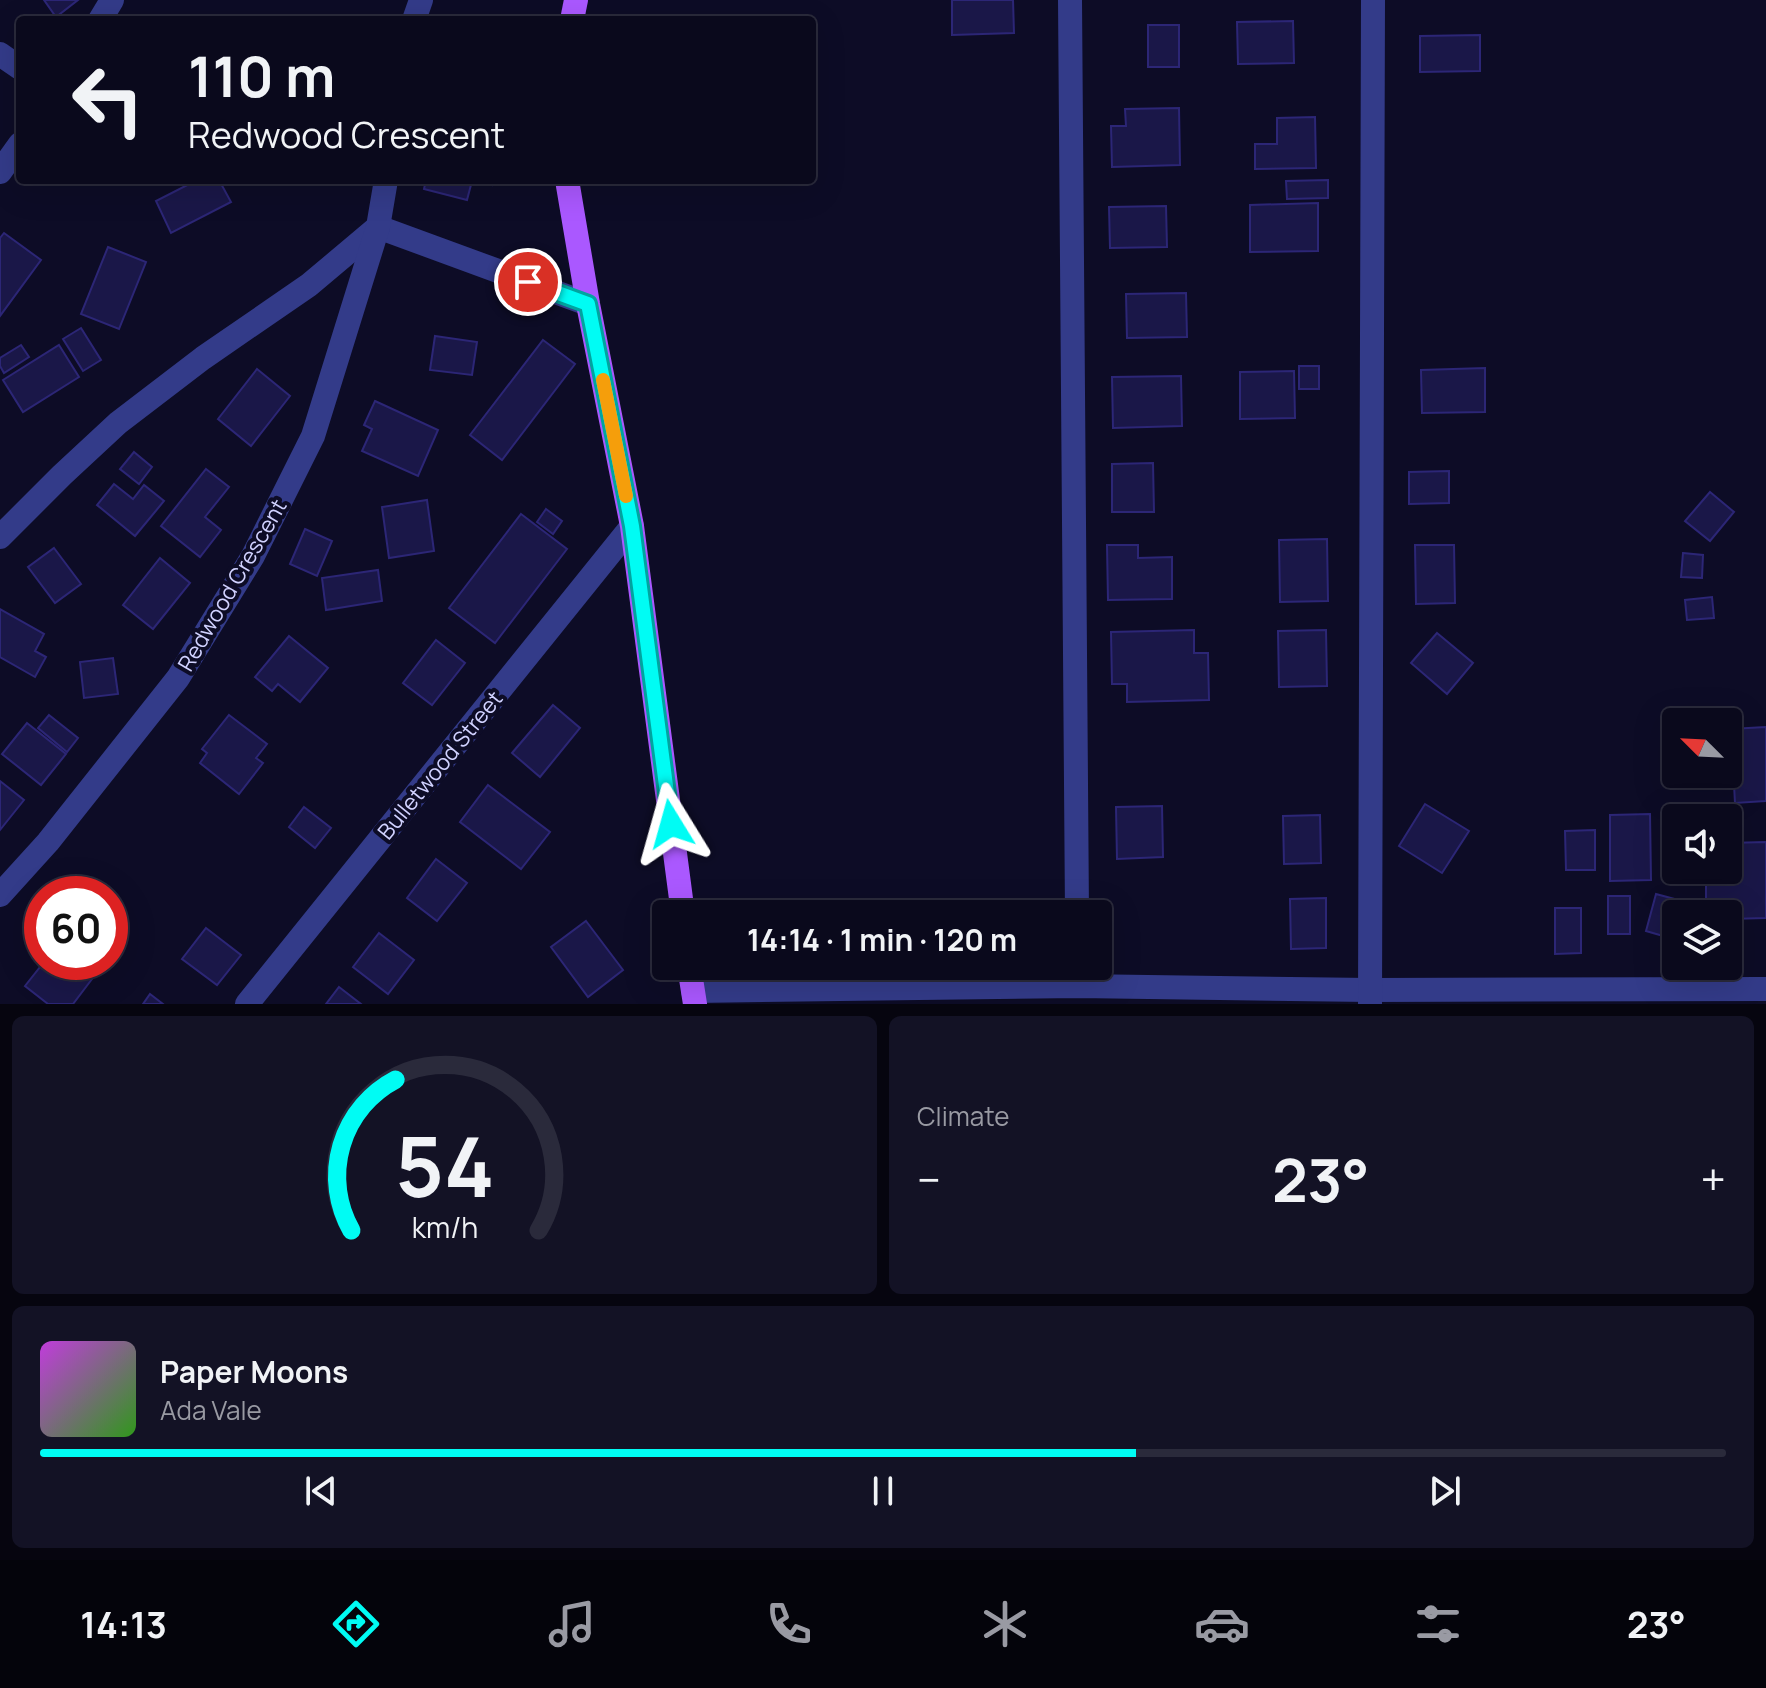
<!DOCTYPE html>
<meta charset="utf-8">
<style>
body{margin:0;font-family:Manrope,sans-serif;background:#131225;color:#f1f3f6;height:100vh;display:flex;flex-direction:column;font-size:30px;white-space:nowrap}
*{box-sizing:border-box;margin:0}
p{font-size:26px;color:#999aa3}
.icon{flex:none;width:44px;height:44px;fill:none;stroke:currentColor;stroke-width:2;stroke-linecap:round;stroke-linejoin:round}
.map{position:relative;height:1004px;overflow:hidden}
.sheet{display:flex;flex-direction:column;gap:12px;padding:12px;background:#06050f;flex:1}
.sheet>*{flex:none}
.guide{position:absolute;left:16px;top:16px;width:800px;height:168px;border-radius:8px;box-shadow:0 8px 32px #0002,0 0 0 2px #2a2a3b;background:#0a091c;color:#f1f3f6;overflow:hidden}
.needle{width:52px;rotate:294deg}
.tools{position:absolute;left:1662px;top:708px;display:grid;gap:16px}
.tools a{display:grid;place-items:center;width:80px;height:80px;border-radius:8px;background:#0a091c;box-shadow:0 8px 32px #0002,0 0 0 2px #2a2a3b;font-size:40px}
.speed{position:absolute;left:24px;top:876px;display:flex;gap:16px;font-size:40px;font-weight:700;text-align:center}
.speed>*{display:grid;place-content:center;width:104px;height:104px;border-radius:50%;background:#0a091c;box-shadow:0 8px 32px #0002,0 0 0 2px #2a2a3b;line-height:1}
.speed .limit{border:12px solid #d22;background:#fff;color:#111}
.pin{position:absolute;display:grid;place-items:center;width:68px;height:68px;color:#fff;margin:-34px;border:4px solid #fff;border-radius:50%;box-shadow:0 2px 8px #0007}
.me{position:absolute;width:88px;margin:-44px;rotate:352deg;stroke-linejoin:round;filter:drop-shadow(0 0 6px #0008)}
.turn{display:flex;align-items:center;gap:28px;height:168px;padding:0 40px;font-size:36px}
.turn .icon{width:104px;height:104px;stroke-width:2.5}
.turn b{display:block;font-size:56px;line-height:68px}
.big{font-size:60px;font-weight:700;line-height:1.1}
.sheet .tile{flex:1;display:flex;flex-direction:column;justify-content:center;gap:12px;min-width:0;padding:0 28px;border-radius:12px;background:#131225}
.sheet .dial{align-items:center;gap:0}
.dial svg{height:208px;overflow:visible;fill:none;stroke:#2a2a3b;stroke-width:7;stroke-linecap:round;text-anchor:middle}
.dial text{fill:#f1f3f6;stroke:none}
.song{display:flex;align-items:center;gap:24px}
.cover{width:96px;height:96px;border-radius:12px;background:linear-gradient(135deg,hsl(290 70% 55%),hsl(110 70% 35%))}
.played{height:8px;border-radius:4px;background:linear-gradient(90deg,#00fcf4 65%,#2a2a3b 65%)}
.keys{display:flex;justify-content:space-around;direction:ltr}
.heat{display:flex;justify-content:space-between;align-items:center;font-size:44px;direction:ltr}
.sheet .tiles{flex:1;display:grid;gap:12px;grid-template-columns:1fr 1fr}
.tile:last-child{grid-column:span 2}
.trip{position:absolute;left:652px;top:900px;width:460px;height:80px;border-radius:8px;background:#0a091c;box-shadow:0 8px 32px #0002,0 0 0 2px #2a2a3b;font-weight:700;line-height:80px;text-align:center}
.tabs{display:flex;height:128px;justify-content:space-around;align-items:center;background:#04040b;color:#999aa3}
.tabs .icon{width:56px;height:56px}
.tabs .active{color:#00fcf4}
.tabs b{font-size:36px;color:#f1f3f6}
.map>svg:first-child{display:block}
.building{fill:#1a1748;stroke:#2c2676;stroke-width:2}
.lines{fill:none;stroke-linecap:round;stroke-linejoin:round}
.street{stroke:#333b89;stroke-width:24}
.primary{stroke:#aa58ff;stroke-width:24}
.route-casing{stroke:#00a49f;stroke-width:20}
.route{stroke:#00fcf4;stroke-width:14}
.slow{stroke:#f59e0b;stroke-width:14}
.labels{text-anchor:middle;stroke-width:8;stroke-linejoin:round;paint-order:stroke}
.street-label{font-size:22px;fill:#d1d2ff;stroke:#0d0c26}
</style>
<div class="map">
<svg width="1766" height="1004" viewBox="0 0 1766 1004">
<rect width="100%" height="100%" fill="#0d0c26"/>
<!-- building -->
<g class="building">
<path d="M44,0H78L56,17Z"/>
<path d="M952,0H1013L1014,33L952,35Z"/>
<path d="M1293,21L1294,63L1238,64L1237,22Z"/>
<rect x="1148" y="25" width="31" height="42"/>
<path d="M1480,35V71L1420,72V36Z"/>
<path d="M1179,108L1180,165L1112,167L1111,126H1126L1125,109Z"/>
<path d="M1315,117L1316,168L1255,169V144H1277V118Z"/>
<path d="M197,180H219L231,202L171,233L156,201Z"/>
<path d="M426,180H493L492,185L472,181L467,200L424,189Z"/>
<path d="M1328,180V198L1287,199L1286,181Z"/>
<path d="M1318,203V251L1250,252V205Z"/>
<path d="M1166,206L1167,247L1110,248L1109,207Z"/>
<path d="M4,233L41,260L0,316V238Z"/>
<path d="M108,247L146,262L119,329L81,314Z"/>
<path d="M1186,293L1187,337L1127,338L1126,294Z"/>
<path d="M81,328L101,360L83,371L63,339Z"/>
<path d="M435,336L477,342L472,375L430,370Z"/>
<path d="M543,340L575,364L502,460L470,435Z"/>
<path d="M21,345L29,357L4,373L0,366V358Z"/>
<path d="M59,345L79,377L23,412L3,380Z"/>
<rect x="1299" y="366" width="20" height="23"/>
<path d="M1485,368V412L1422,413L1421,370Z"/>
<path d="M257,369L290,396L251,446L218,419Z"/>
<path d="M1294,371L1295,418L1240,419V372Z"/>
<path d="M1181,376L1182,426L1113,428L1112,377Z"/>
<path d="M375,401L438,430L418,476L362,451L372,429L364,425Z"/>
<path d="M134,452L152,467L139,484L120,469Z"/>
<path d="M1153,463L1154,512H1112V464Z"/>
<path d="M206,469L229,487L205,517L221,530L200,557L161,526Z"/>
<path d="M1449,471V503L1409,504V472Z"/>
<path d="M114,484L133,499L144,485L164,501L135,536L97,505Z"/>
<path d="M1710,492L1734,512L1710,541L1685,521Z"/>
<path d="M427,500L434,551L389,558L382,507Z"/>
<path d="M546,509L562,521L553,534L537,522Z"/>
<path d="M521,514L567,549L495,643L449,608Z"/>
<path d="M305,529L332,541L317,576L290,564Z"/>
<path d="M1327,539L1328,601L1280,602L1279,540Z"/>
<path d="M1107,545H1138V558L1172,557V599L1108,600Z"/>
<path d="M1415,545H1454L1455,603L1416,604Z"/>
<path d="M54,548L81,584L55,603L28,567Z"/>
<path d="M1683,553L1703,555L1702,578L1681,577Z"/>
<path d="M160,558L190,583L153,629L123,605Z"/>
<path d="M378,570L382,601L326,610L322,578Z"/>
<path d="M1712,597L1714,618L1687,620L1685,600Z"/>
<path d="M0,609L44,634L35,651L46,657L35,677L0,657Z"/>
<path d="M1194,630V653H1208L1209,700L1127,702V684H1112L1111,632Z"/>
<path d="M1326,630L1327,686L1279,687L1278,631Z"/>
<path d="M1437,633L1473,663L1447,694L1411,663Z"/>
<path d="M289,636L328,668L300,702L278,684L272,691L255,677Z"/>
<path d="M436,640L465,663L432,705L403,683Z"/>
<path d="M113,658L118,694L84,698L80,662Z"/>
<path d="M553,705L580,728L540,777L512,753Z"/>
<path d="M49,715L78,738L67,752L38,728Z"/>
<path d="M229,715L267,744L256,758L263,763L239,794L200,763L207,753L202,749Z"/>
<path d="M27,723L66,754L41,785L2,754Z"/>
<path d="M1766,727V801L1735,803L1731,729Z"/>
<path d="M0,781L24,800L0,830Z"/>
<path d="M488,785L550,832L521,869L460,822Z"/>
<path d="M1425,804L1469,831L1442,873L1399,846Z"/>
<path d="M1162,806L1163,857L1117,859L1116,807Z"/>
<path d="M304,807L331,828L315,848L289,827Z"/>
<path d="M1650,814L1651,880L1610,881V815Z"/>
<path d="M1320,815L1321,863L1284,864L1283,816Z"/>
<path d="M1595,830V870H1566L1565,831Z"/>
<path d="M1766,842V918L1728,919V914H1706V870H1728V843Z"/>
<path d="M436,859L467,883L437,921L407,898Z"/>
<path d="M1656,894L1682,901L1678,914H1676L1670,938L1646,931Z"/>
<rect x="1608" y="896" width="22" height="38"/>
<path d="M1326,898V948L1291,949L1290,899Z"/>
<path d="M1555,908H1581V953L1555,954Z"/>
<path d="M586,921L623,970L588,997L551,947Z"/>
<path d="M206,928L241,955L217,985L182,959Z"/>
<path d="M379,933L414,960L388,994L353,967Z"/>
<path d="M44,962H70L92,979L73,1004H48L25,986Z"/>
<path d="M339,987L361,1004H326Z"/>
<path d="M150,994L163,1004H143Z"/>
</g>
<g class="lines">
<!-- street -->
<g class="street">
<path d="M1070,0L1077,914"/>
<path d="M100,20L112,0"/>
<path d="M414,20L421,0"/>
<path d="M0,54L20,68"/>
<path d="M0,172L20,144"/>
<path d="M378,227L588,304"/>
<path d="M0,537L62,475L118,423L203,358L309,285L378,227"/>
<path d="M0,895L48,842L178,678L253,556L313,436L378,227L386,180"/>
<path d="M693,991L1078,986L1370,990L1766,989"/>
<path d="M247,1004L632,526"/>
<path d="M1370,1004L1373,0"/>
</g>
<!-- primary -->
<g class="primary">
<path d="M572,20L576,0"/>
<path d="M567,180L588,304L632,526L683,914"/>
<path d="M689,966L695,1004"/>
</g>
</g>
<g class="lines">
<defs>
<path id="route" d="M528,282L588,304L632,526L671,824"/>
</defs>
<!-- route casing -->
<use href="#route" class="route-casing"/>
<!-- route -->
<use href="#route" class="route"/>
<!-- slow -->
<path class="slow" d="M603,380L626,496"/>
</g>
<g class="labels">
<!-- street labels -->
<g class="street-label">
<text transform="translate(232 585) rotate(-60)" y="8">Redwood Crescent</text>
<text transform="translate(440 765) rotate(-51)" y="8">Bulletwood Street</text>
</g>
</g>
</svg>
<div class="tools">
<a><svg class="needle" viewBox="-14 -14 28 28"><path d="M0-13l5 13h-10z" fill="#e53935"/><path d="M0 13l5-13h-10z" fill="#999aa3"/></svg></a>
<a><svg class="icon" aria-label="sound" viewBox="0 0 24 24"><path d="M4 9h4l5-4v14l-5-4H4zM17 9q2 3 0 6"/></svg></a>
<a><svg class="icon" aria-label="layers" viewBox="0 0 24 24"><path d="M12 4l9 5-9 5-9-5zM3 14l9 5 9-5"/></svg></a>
</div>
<div class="speed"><div class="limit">60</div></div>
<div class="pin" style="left:528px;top:282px;background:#d93025"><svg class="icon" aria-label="arrive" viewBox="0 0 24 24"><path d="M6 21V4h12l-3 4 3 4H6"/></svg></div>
<svg class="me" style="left:671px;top:824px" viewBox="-20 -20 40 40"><path d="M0-17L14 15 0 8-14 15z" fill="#00fcf4" stroke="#fff" stroke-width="4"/></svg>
<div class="trip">14:14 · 1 min · 120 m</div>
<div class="guide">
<div class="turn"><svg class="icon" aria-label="left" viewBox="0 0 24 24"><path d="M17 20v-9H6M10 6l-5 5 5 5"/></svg><div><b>110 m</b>Redwood Crescent</div></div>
</div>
</div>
<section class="sheet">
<div class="tiles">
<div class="tile dial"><svg viewBox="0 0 100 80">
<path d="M14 69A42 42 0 1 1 86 69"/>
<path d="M14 69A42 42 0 0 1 31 11" stroke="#00fcf4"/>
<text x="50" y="56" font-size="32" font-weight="700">54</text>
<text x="50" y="72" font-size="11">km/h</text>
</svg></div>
<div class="tile"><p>Climate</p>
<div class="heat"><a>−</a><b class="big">23°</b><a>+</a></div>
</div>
<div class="tile">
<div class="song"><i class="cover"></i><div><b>Paper Moons</b><p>Ada Vale</p></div></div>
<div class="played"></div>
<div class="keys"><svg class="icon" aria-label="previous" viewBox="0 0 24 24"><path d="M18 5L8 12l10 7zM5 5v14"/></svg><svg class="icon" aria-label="pause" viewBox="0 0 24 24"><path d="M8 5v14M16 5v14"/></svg><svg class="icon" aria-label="next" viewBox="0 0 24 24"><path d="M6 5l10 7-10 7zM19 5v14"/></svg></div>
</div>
</div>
</section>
<nav class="tabs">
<b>14:13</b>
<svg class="icon active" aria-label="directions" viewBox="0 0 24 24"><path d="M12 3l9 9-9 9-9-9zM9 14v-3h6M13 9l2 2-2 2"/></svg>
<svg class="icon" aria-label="music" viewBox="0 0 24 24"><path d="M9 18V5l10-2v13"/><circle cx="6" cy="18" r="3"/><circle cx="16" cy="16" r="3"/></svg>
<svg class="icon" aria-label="phone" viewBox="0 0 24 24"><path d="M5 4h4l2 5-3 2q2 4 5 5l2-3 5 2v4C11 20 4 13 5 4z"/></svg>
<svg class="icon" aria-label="climate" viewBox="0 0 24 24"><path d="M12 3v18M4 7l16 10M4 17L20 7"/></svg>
<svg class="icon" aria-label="car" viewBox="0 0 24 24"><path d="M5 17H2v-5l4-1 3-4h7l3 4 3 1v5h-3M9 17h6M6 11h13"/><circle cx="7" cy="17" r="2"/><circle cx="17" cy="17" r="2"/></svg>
<svg class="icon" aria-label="filters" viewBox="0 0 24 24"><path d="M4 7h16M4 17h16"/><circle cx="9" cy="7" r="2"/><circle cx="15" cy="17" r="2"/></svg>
<b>23°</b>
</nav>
